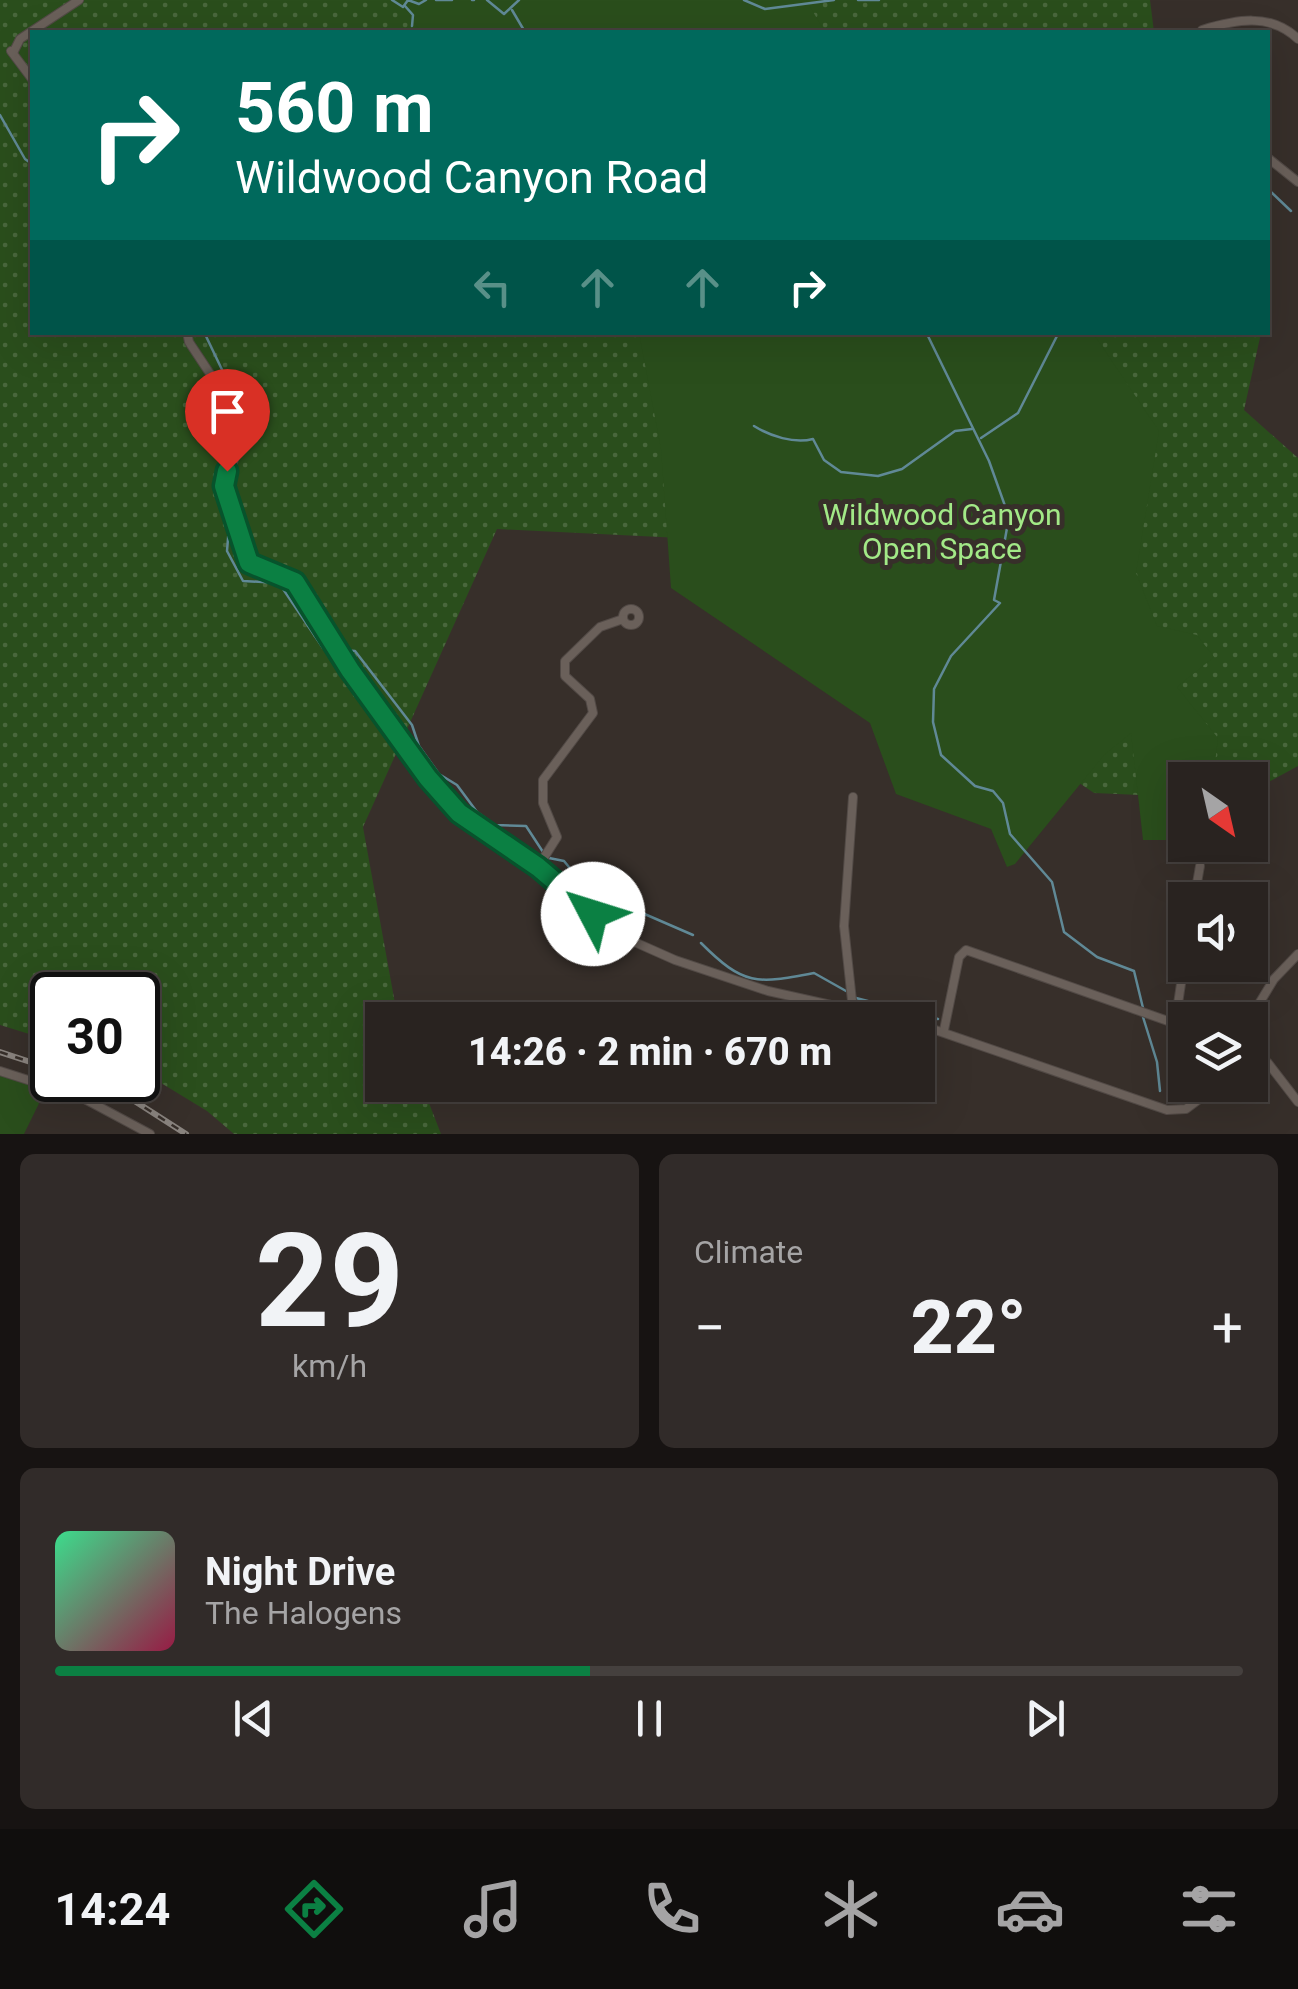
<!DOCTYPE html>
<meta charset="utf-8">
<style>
body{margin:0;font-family:Roboto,sans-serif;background:#312b29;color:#f1f3f6;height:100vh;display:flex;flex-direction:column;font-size:38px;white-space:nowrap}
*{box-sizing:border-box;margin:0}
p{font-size:32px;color:#a5a4a5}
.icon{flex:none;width:55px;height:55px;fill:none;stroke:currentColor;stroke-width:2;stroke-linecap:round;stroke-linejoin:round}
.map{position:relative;height:1134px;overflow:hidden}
.side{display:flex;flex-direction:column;gap:20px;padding:20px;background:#171312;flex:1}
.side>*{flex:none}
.hud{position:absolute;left:30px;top:30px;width:1240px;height:305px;border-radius:0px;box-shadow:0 10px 40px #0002,0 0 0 2px #45403e;background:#00695c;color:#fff;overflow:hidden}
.needle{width:65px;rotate:146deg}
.tools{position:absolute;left:1168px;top:762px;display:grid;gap:20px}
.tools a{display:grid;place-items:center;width:100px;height:100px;border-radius:0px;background:#292320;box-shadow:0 10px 40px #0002,0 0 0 2px #45403e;font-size:50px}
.speed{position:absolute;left:30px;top:972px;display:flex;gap:20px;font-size:50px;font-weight:700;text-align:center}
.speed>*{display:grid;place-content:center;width:130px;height:130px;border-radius:50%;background:#292320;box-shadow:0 10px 40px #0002,0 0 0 2px #45403e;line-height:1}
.speed .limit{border:5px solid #111;border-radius:15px;background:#fff;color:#111}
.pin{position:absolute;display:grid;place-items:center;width:85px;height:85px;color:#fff;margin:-102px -42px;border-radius:50% 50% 50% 0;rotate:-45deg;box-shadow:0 0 10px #0007}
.pin .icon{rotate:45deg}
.me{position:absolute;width:110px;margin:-55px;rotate:310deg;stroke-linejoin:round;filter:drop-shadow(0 0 8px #0008)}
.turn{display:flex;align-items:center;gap:35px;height:210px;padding:0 40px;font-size:45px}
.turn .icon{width:130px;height:130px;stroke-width:2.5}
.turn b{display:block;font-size:70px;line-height:85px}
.lanes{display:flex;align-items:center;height:95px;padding:0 40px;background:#0003;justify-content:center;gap:50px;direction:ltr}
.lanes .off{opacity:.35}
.big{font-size:75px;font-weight:800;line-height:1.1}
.side .card{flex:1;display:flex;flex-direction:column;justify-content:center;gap:15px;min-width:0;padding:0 35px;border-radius:15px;background:#312b29}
.side .dial{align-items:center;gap:0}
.dial b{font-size:130px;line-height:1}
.song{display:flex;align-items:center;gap:30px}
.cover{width:120px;height:120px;border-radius:15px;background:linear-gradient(135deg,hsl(150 70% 55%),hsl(340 70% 35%))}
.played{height:10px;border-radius:5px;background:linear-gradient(90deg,#0b8043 45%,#45403e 45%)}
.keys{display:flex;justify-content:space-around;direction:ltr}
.heat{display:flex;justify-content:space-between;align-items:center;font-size:55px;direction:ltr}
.side .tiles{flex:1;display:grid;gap:20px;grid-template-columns:1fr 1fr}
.card:last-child{grid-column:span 2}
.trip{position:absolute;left:365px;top:1002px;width:570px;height:100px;border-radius:0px;background:#292320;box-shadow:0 10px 40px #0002,0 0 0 2px #45403e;font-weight:800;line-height:100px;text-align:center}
.tabs{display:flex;height:160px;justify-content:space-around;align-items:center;background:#100e0d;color:#a5a4a5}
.tabs .icon{width:70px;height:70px}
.tabs .current{color:#0b8043}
.tabs b{font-size:45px;color:#f1f3f6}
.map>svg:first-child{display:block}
.grass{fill:url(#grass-dots)}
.park{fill:#2a4e1c}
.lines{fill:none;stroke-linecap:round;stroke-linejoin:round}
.stream{stroke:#608996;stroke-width:2.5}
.minor-casing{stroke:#524a46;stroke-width:10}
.minor{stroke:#6a605a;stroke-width:8}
.rail-casing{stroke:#89837e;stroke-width:6}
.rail{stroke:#372f2a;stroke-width:2.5;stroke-dasharray:8;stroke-linecap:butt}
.route-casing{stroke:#07532c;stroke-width:25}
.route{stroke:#0b8043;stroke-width:18}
.labels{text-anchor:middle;stroke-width:10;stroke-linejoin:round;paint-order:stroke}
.park-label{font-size:30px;fill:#a2e987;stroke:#372f2a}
</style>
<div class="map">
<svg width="1298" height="1134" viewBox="0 0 1298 1134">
<defs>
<pattern id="grass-dots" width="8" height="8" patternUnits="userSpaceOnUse" patternTransform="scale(2.5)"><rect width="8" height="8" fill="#2a4e1c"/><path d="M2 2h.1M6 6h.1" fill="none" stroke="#49673c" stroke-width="1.8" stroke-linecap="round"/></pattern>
</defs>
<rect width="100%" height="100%" fill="#372f2a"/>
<!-- grass -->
<path class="grass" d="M0,0H1150L1154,32H32V332L1261,333L1244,410L1298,458V766L1250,792V780H1185V797L1094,793L721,540L497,529L363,827L398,1020H382V1085H422L441,1134H234L207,1111L138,1069V995H52V1041L0,1025Z"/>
<!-- park -->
<g class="park">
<path d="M398,0H806L825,32H421Z"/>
<path d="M639,333H1093L1159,431L1136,573L1157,626L1197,635L1214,657L1177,687L1218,738L1213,780H1185V840H1143L1131,733L1104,755L1015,864L1007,867L991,829L896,794L870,723L671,588L661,449Z"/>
<path d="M0,1067L49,1083L24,1134H0Z"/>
</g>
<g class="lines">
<!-- stream -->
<g class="stream">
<path d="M392,0L403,7L408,0L419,4L426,0"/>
<path d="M436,0H452"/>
<path d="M472,0H474"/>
<path d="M487,0L504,14L519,0"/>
<path d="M744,0L765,9L834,0"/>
<path d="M858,0H879"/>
<path d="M405,6L413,15L412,26"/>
<path d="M512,10L525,32"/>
<path d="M0,115L25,159L32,164"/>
<path d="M1268,189L1291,211"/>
<path d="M204,332L225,376V391"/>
<path d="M926,332L989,461L1009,517L994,600L1000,603L951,656L934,689L933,722L941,755L975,786L993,791L1003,803L1010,834L1052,882L1064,932L1097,957L1134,971L1143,1008"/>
<path d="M226,404V434L217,474L229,526L227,551L243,581L279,583L323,648L331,649"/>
<path d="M754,426C770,436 794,444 813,439L824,460L841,472L878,476L902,469L955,431L972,429"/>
<path d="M981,438L1018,413L1059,332"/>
<path d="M342,650L355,651L412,725L419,746L439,774L457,785L477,812L495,825L526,826L543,852"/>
<path d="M549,858L564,861L578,878L603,896L693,935"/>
<path d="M701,943C744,986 756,984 814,973L846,991"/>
<path d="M856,998L938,1019"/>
<path d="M1143,1017L1157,1062L1160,1091"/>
</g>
<defs>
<g id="minor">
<path d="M1202,30C1235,20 1270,12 1298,39"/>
<path d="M11,51L32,79"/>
<path d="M13,53L20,39L79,0"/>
<path d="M1268,158L1298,182"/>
<path d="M187,332L189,342L246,428L224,486L249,563L295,582L349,669L428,778L459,813L538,867L612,932L675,960L768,991L898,1020"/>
<circle cx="631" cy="617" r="8"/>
<path d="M853,797L844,926L853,1010"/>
<path d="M538,867L557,837L543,803V780L593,713L590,699L565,676V661L600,627L623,619"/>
<path d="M1194,900L1200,866"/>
<path d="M1249,1020L1274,979L1298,954"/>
<path d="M918,1024L1167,1110L1186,1109L1218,1085"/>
<path d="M1175,1024L1185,957"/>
<path d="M944,1030L959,957L966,950L1185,1027"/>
<path d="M1250,1051L1268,1063L1298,1102"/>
<path d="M0,1071L81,1097L150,1134"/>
</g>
</defs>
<!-- minor casing -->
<use href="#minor" class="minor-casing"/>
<!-- minor -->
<use href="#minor" class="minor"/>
<defs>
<g id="rail">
<path d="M0,1052L52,1069"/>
<path d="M87,1080L133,1100L186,1134"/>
</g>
</defs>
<!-- rail casing -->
<use href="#rail" class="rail-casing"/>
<!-- rail -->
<use href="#rail" class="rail"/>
</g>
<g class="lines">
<defs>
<path id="route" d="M227,471L224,486L249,563L295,582L350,670L428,778L459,813L538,867L593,914"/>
</defs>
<!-- route casing -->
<use href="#route" class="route-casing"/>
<!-- route -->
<use href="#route" class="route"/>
</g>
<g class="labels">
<!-- park labels -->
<g class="park-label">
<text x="942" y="525">Wildwood Canyon<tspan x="942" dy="34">Open Space</tspan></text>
</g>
</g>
</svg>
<div class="tools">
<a><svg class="needle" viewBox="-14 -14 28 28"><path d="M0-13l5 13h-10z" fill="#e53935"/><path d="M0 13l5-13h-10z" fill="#a5a4a5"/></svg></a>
<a><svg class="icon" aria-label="sound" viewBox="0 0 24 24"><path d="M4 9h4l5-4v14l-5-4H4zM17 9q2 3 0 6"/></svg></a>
<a><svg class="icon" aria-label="layers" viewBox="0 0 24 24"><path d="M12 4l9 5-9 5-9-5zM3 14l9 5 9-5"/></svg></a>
</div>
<div class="speed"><div class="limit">30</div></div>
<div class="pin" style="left:227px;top:471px;background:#d93025"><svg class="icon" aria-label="arrive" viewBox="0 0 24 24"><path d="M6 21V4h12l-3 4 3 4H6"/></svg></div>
<svg class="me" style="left:593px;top:914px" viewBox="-20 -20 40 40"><circle r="19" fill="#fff"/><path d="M0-13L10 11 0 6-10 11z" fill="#0b8043"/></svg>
<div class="trip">14:26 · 2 min · 670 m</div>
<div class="hud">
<div class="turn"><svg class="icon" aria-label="right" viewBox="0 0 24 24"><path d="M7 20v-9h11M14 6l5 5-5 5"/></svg><div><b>560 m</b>Wildwood Canyon Road</div></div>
<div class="lanes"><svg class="icon off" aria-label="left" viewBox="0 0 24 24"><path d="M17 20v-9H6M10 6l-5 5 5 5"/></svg><svg class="icon off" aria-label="ahead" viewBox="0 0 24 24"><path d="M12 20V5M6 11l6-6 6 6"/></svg><svg class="icon off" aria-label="ahead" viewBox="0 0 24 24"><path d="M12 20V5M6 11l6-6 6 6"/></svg><svg class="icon" aria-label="right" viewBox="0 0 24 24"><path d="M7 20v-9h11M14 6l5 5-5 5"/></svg></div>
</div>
</div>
<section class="side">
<div class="tiles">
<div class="card dial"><b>29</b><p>km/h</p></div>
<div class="card"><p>Climate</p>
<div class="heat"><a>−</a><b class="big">22°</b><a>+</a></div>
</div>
<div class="card">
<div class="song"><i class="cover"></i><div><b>Night Drive</b><p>The Halogens</p></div></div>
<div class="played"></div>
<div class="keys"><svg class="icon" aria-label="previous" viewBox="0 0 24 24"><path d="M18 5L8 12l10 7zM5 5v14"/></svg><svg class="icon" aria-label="pause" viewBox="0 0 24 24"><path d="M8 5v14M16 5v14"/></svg><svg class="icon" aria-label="next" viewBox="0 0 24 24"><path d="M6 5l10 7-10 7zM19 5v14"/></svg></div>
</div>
</div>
</section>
<nav class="tabs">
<b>14:24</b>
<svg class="icon current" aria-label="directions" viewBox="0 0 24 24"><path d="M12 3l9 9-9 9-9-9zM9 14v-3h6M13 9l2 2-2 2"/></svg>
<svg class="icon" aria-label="music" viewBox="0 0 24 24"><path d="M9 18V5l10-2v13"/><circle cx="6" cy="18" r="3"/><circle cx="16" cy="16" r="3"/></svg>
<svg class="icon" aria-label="phone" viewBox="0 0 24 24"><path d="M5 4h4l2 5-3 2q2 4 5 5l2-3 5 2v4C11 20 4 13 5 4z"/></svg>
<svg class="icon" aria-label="climate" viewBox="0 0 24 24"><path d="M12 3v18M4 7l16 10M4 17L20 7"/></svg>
<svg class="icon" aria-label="car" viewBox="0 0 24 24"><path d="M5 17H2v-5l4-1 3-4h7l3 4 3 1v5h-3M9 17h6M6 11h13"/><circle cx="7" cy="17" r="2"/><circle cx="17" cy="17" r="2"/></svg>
<svg class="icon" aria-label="filters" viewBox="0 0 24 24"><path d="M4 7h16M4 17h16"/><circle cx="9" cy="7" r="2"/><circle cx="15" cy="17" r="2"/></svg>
</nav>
